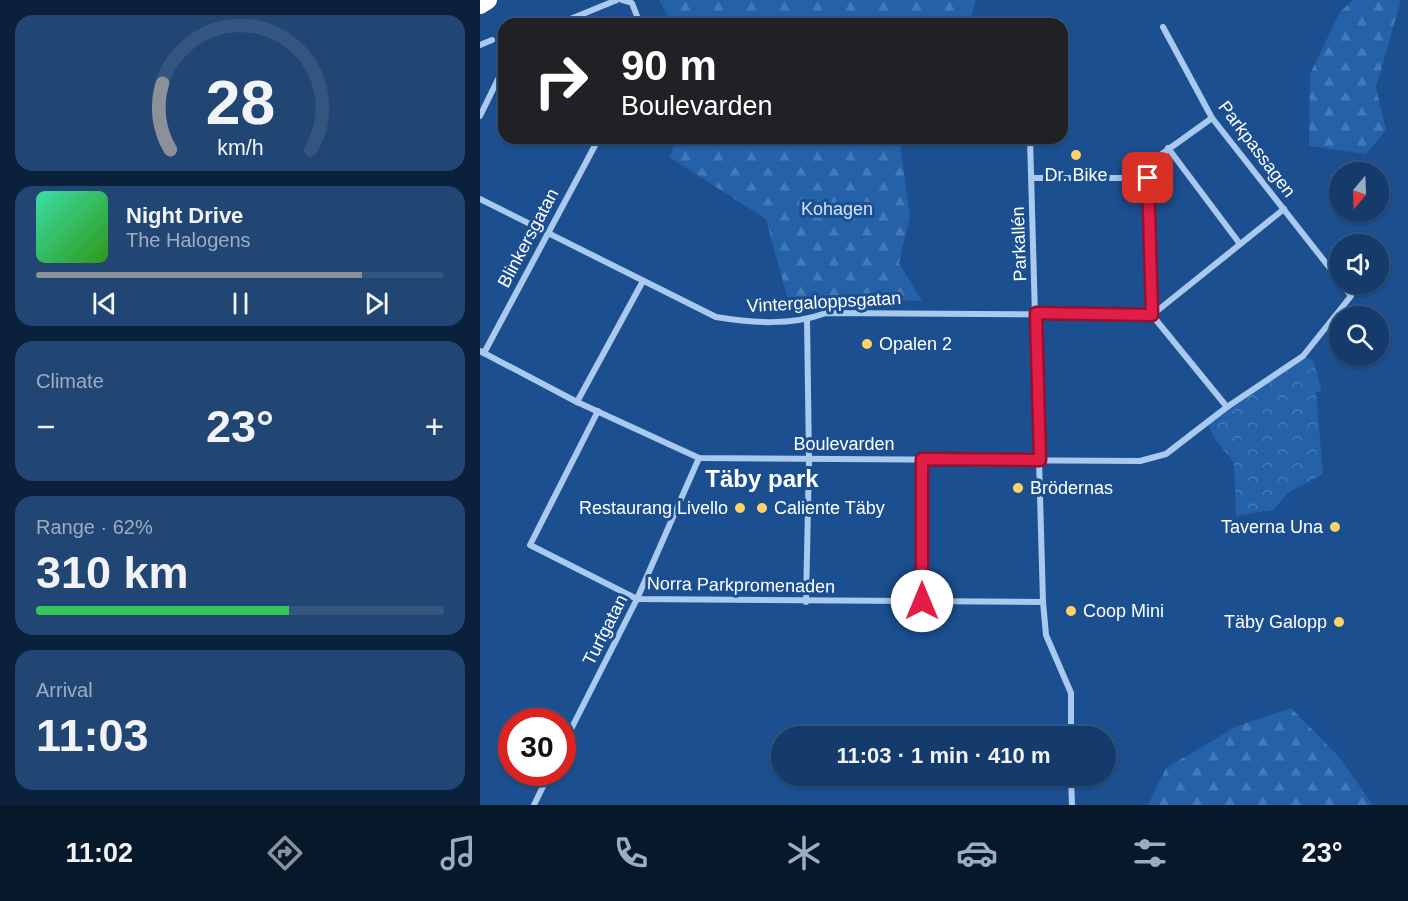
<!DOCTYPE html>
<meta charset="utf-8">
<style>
body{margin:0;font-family:Helvetica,sans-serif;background:#214673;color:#f1f3f6;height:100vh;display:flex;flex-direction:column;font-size:22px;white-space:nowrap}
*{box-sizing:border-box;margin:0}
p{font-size:20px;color:#9dadc1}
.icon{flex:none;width:33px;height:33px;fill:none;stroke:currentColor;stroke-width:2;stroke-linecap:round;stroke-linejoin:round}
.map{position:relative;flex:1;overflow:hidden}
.sheet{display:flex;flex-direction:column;gap:15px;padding:15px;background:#0b203b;width:480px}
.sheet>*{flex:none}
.top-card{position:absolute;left:18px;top:18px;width:570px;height:126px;border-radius:18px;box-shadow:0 2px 4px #0004,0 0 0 2px #33557e;background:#202124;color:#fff;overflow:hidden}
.needle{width:39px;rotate:199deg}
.controls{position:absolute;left:849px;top:162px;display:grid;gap:12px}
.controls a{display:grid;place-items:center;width:60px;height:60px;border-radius:50%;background:#143b6b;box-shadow:0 2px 4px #0004,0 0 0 2px #33557e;font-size:30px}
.speed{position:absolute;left:18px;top:708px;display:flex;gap:12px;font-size:30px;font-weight:700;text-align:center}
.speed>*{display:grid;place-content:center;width:78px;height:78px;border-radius:50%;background:#143b6b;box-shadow:0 2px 4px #0004,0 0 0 2px #33557e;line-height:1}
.speed .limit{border:9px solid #d22;background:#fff;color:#111}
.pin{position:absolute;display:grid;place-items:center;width:51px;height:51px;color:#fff;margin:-26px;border-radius:12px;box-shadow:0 3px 9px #0006}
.me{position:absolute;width:66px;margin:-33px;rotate:0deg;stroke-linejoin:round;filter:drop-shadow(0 0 4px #0008)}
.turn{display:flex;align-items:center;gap:21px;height:126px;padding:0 24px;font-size:27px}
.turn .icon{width:78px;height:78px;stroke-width:2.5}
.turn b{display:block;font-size:42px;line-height:51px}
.big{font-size:45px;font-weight:800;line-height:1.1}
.sheet .tile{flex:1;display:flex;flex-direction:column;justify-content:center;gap:9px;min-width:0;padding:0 21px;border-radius:18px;background:#214673}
.sheet .dial{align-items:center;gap:0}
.dial svg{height:156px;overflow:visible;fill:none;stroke:#33557e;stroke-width:7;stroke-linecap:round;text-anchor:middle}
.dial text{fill:#f1f3f6;stroke:none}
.song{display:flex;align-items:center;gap:18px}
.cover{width:72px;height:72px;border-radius:9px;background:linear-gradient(135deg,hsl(160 70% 55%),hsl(110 70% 35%))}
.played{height:6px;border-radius:3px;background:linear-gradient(90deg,#8c9099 80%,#33557e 80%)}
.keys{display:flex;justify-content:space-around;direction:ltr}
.heat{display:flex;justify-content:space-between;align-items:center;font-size:33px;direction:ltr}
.charge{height:9px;border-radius:4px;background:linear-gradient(90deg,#34c759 62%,#33557e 0)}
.trip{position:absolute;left:291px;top:726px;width:345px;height:60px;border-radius:30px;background:#143b6b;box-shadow:0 2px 4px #0004,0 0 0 2px #33557e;font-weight:800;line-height:60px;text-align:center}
.tabs{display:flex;height:96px;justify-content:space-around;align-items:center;background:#08182b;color:#9dadc1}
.tabs .icon{width:42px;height:42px}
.tabs .current{color:#8c9099}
.tabs b{font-size:27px;color:#f1f3f6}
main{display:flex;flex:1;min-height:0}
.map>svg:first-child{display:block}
.forest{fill:url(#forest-firs)}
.park{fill:url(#park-crowns)}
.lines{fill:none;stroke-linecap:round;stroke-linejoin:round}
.street{stroke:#a9c9ee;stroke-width:6}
.highway{stroke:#fff;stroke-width:18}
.route-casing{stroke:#92132f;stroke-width:15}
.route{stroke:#e11d48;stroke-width:10}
.poi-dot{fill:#ffd166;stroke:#1b4f8f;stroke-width:2}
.labels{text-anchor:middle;stroke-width:6;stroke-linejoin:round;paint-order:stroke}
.street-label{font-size:18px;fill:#fff;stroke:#1b4f8f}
.poi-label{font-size:18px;fill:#fff;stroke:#1b4f8f;text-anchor:start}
.park-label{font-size:18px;fill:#cfe3fa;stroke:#1b4f8f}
.district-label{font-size:24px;font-weight:bold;fill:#fff;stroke:#1b4f8f}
</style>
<main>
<section class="sheet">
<div class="tile dial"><svg viewBox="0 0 100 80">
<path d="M14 69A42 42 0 1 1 86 69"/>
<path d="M14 69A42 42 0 0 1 10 35" stroke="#8c9099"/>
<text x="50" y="56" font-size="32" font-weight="700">28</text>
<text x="50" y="72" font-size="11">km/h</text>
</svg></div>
<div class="tile">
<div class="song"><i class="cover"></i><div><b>Night Drive</b><p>The Halogens</p></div></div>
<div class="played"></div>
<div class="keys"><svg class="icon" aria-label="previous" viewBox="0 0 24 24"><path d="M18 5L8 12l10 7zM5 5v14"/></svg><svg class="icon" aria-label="pause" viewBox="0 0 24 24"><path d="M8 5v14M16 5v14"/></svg><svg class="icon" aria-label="next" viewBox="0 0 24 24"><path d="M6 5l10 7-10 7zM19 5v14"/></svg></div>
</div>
<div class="tile"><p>Climate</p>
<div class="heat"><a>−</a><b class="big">23°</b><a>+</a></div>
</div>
<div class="tile"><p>Range · 62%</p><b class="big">310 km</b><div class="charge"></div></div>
<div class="tile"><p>Arrival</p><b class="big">11:03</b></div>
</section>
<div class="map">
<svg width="928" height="805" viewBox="0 0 928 805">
<defs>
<pattern id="forest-firs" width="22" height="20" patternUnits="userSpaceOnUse" patternTransform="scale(1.5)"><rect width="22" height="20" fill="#2461a8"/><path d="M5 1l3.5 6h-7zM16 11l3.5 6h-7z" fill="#4579b5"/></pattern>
<pattern id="park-crowns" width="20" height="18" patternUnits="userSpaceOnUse" patternTransform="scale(1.5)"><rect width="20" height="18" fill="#2461a8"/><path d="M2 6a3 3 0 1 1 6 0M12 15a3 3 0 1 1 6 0" fill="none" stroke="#4579b5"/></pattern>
</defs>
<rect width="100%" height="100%" fill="#1b4f8f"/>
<!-- forest -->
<g class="forest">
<path d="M179,0H496L489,24H192Z"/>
<path d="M873,0H921L896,87L906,130L886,154L829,146L830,74L860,12Z"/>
<path d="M197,138H419L430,216L419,263L442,301L307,297L286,219L189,157Z"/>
<path d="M811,708L859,757L893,805H668L686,768L757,726Z"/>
</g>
<!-- park -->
<path class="park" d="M823,356L833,360L842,391L836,392L843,474L809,492L793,510L756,516L754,463L735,439L727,422Z"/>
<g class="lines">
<!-- street -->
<g class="street">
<path d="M142,0L152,3L160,24"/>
<path d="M78,24L137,0"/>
<path d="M683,27L732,118L860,281"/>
<path d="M0,45L12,40"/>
<path d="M0,116L24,67"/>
<path d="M550,138L563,602L566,635L591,693V736"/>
<path d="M688,148L760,244"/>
<path d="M551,178H668"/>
<path d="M0,199L236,317C272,323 311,326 346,313L672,315L747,407"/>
<path d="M672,315L668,178L672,161L732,118"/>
<path d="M672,315L804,209"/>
<path d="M0,351L97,402L219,458L660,461L686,454L747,407L823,356L871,296L862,284"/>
<path d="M4,353L119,138"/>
<path d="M97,402L163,281"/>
<path d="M118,411L50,545L157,599L563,602"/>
<path d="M442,601V459"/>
<path d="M326,602L329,460L327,320"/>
<path d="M82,747L157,599L219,458"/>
<path d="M591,776L592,805"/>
<path d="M54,805L70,772"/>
</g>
<!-- highway -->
<path class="highway" d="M0,5L8,0"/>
</g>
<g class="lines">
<defs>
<path id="route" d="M442,601V459L560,460L556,313L672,315L668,178"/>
</defs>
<!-- route casing -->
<use href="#route" class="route-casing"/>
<!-- route -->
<use href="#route" class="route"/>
</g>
<!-- markers -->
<g class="poi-dot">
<circle cx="596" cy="155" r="6"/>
<circle cx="387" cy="344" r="6"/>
<circle cx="538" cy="488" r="6"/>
<circle cx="260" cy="508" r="6"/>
<circle cx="282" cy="508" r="6"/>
<circle cx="855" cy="527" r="6"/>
<circle cx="591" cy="611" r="6"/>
<circle cx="859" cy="622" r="6"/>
</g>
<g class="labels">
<!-- street labels -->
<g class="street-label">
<text transform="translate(777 149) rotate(53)" y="6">Parkpassagen</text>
<text transform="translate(48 238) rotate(-62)" y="6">Blinkersgatan</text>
<text transform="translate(539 244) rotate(-92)" y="6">Parkallén</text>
<text transform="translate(344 302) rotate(-3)" y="6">Vintergaloppsgatan</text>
<text x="364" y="450">Boulevarden</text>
<text transform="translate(261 585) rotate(1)" y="6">Norra Parkpromenaden</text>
<text transform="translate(125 630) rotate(-63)" y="6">Turfgatan</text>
</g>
<!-- poi labels -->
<g class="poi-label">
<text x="596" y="181" text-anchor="middle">Dr. Bike</text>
<text x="399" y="350">Opalen 2</text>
<text x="550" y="494">Brödernas</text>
<text x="248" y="514" text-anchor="end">Restaurang Livello</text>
<text x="294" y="514">Caliente Täby</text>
<text x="843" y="533" text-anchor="end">Taverna Una</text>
<text x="603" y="617">Coop Mini</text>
<text x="847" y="628" text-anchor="end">Täby Galopp</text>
</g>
<!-- park labels -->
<g class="park-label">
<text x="357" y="215">Kohagen</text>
</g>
<!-- district labels -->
<g class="district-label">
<text x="282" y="487">Täby park</text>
</g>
</g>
</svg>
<div class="controls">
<a><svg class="needle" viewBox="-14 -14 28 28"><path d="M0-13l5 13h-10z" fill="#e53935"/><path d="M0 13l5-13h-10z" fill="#9dadc1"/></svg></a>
<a><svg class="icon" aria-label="sound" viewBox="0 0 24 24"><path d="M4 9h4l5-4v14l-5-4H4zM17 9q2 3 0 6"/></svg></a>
<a><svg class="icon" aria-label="search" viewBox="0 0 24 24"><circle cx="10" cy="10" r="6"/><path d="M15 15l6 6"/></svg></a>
</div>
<div class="speed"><div class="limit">30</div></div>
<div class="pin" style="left:668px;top:178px;background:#d93025"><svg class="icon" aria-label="arrive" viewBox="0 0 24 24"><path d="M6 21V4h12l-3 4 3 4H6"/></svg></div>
<svg class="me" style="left:442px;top:601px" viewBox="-20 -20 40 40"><circle r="19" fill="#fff"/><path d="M0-13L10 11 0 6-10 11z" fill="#e11d48"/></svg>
<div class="trip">11:03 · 1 min · 410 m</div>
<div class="top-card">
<div class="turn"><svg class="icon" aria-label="right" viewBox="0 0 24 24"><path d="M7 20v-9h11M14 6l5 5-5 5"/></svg><div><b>90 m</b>Boulevarden</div></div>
</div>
</div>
</main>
<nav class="tabs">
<b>11:02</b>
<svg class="icon current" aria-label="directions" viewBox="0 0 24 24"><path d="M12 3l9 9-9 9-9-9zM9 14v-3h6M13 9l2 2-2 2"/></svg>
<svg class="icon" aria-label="music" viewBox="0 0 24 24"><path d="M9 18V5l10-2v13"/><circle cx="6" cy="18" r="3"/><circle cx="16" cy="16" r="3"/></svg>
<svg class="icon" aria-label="phone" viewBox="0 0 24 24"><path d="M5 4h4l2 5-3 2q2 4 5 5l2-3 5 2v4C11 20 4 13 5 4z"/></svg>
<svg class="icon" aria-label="climate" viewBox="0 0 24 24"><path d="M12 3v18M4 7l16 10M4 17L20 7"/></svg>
<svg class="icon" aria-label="car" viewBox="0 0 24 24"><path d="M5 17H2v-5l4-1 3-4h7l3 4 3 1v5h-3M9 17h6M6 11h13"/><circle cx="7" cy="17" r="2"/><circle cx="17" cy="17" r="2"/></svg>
<svg class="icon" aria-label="filters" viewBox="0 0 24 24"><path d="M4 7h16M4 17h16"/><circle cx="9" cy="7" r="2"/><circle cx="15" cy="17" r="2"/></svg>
<b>23°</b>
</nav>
